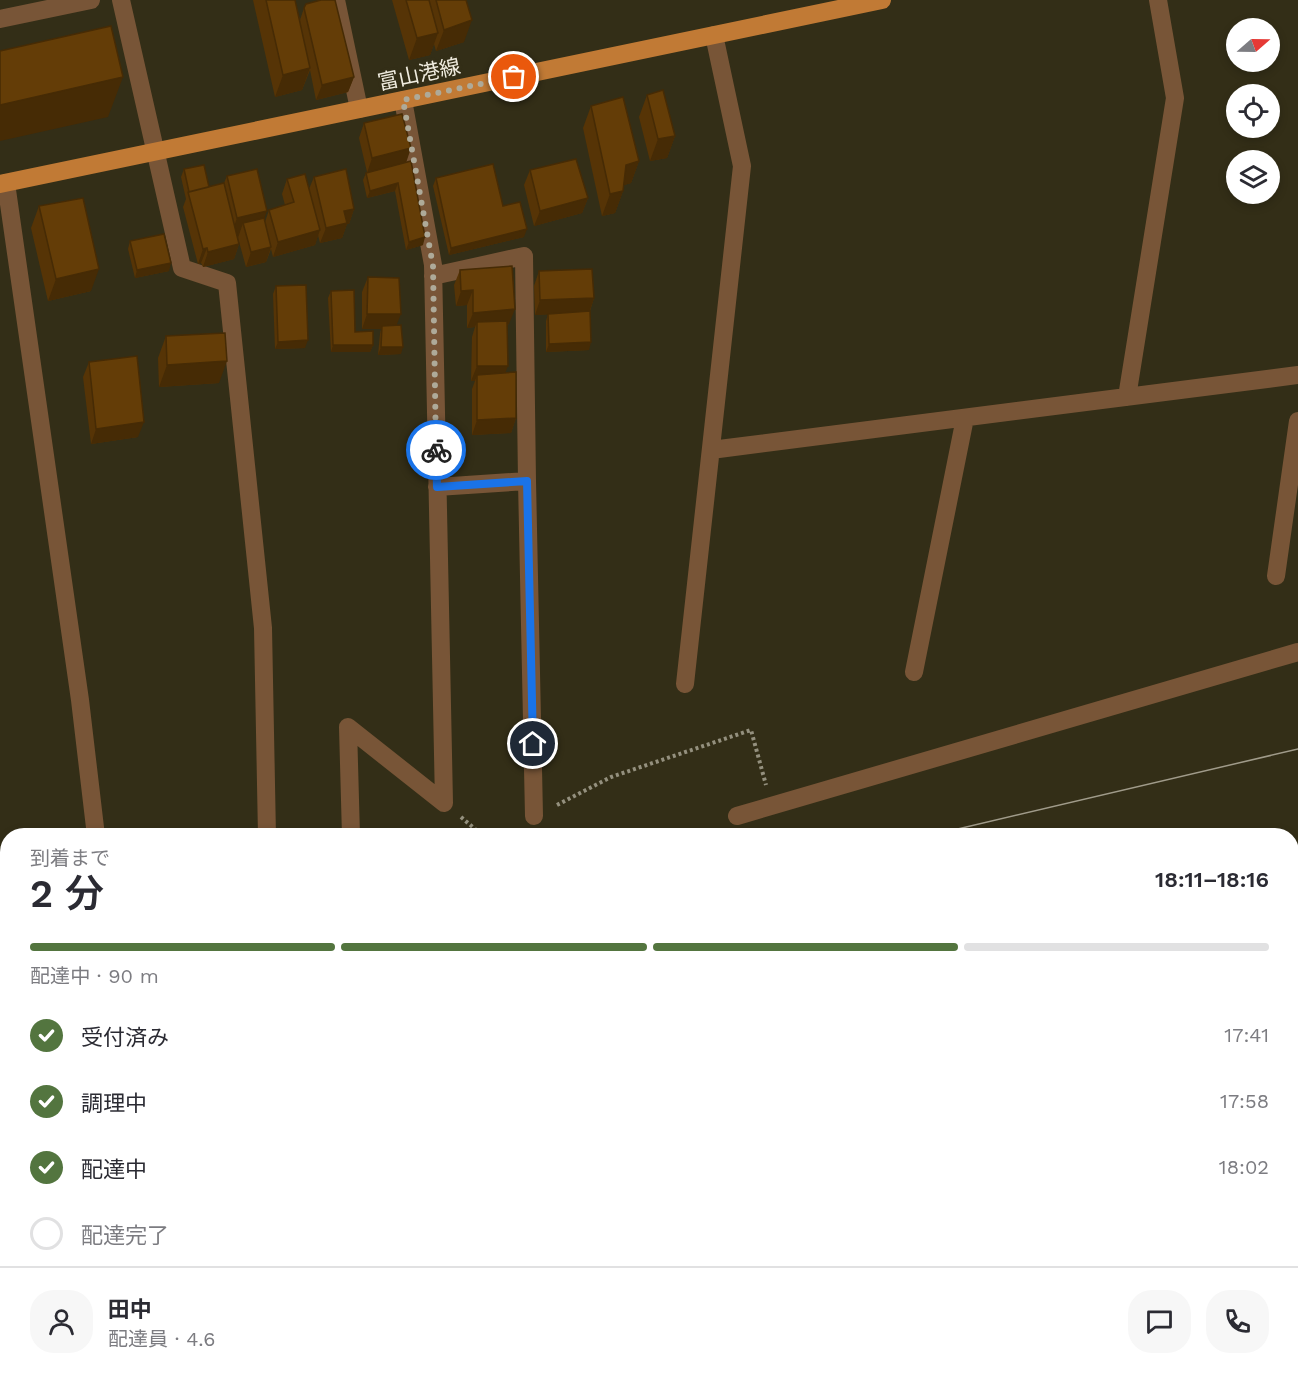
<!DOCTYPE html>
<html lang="ja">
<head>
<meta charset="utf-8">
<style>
	:root { --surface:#fff; --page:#f7f7f7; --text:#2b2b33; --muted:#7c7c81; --line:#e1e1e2; --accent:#53753f }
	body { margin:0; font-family:"Work Sans","Noto Sans JP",sans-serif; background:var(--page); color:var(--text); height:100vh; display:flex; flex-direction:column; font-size:22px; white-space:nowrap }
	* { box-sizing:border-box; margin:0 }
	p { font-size:20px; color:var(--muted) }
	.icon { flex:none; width:33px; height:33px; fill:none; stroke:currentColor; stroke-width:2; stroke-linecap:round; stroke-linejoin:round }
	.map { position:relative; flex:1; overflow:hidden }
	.drawer { position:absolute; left:0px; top:828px; width:1299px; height:558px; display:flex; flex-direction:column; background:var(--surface); border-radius:24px 24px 0 0; box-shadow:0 3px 9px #0003 }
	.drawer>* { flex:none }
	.needle { width:39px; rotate:70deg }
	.fabs { position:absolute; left:1226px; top:18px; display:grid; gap:12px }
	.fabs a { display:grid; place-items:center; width:54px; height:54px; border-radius:50%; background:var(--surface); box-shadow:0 3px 9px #0003; font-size:30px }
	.pin { position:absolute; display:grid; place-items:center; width:51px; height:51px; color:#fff; margin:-26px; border:3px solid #fff; border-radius:50%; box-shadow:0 2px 6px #0007 }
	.courier { position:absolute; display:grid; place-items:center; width:60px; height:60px; margin:-30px; border:4px solid #1a73e8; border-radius:50%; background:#fff; color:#222; box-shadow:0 2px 8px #0007 }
	.overview em { font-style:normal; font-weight:600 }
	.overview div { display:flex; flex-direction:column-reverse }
	.overview { display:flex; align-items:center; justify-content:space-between; height:102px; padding:0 30px }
	h1 { font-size:39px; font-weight:600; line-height:45px }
	.bar { display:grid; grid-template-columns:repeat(4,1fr); gap:9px 6px; align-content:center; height:72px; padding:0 30px }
	.bar i { height:8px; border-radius:4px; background:var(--line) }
	.bar .on { background:var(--accent) }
	.bar p { grid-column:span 4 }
	.line { display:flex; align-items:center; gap:15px; padding:0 30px; border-top:2px solid var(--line) }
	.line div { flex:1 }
	.round { display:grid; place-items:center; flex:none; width:63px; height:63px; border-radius:24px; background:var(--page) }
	ol { padding:0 30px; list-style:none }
	li { display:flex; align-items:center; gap:18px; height:66px }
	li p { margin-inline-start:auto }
	li .icon { padding:6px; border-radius:50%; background:var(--accent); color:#fff; stroke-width:4 }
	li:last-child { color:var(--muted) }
	li i { width:33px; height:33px; border:3px solid var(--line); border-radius:50% }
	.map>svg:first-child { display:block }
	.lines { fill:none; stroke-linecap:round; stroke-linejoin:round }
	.path { stroke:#94907e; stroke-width:4; stroke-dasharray:3 3; stroke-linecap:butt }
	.minor { stroke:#785537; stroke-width:18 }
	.major { stroke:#c17a35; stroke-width:18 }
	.tram { stroke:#a09b8a; stroke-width:1.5 }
	.wall { fill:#563406 }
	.shaded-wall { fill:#462b05 }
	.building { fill:#643d07; stroke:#462b05; stroke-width:1.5 }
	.done { stroke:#aeaa99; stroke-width:6; stroke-dasharray:0 10.8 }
	.route { stroke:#1a73e8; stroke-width:8 }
	.labels { text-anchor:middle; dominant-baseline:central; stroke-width:6; stroke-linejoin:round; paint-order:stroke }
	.street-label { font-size:21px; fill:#f0ecdf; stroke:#332e17 }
</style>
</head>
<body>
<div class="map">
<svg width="1298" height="1386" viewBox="0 0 1298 1386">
	<rect width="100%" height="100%" fill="#332e17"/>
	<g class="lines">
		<path class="path" d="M 557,805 L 611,777 L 751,730 L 766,785
			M 461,817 L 483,836
			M 511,836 L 518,830"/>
		<path class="minor" d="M 121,0 L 182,268 L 227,283 L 263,628 L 267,836
			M 336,0 L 359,109
			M 0,19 L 91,0
			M 403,100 L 433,265 L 444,803
			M 6,183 L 80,700 L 96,836
			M 433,276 L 524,256 L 527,481
			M 1127,397 L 1175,98 L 1158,0
			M 711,450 L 1298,375
			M 437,487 L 527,481 L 534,816
			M 1276,576 L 1298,421
			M 914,672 L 965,418
			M 685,684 L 742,166 L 714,35
			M 737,816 L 1298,652
			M 351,836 L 348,727 L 444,803
			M 0,1030 L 8,1028
			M 0,1221 L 8,1220
			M 128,1378 L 128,1386
			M 422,1378 L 425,1386
			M 586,1378 L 588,1386
			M 723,1378 L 725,1386
			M 812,1378 L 814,1386
			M 924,1378 L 926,1386"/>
		<path class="major" d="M 0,184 L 882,0"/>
		<path class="tram" d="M 928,836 L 1298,749
			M 0,1053 L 8,1052"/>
	</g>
	<path class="wall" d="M 253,0 L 295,0 L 300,20 L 304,8 L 354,77 L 348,92 L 316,100 L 310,70 L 302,90 L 275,97 Z
		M 392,0 L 466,0 L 464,42 L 436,51 L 434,44 L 430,55 L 409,60 Z
		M 647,95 L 675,136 L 667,158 L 650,161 L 639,117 Z
		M 591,106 L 639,161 L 631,183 L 624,185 L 623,191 L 615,213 L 602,216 L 583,128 Z
		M 364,123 L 406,163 L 423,245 L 406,250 L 395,191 L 367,198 L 363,180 L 366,173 L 367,172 L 359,138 Z
		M 184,169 L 209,187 L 224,183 L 227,176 L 264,218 L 265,222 L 269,210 L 285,205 L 282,194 L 287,179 L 309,189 L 314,177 L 354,209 L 349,224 L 347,224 L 342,238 L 320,243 L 318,235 L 315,245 L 273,257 L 271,249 L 266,262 L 246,267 L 238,238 L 239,244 L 234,259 L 203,267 L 201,263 L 198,264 L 183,207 L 186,199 L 181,177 Z
		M 530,170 L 588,198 L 582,213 L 534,226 L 524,185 Z
		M 436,178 L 503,206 L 524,237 L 449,255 L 433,186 Z
		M 39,206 L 91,291 L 48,301 L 31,228 Z
		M 130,241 L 169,271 L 135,278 L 128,249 Z
		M 460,270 L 509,324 L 507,325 L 505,373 L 516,418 L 511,433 L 472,435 L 472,389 L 475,381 L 471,381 L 472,337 L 475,327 L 467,328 L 467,305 L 456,306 L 454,285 Z
		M 539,271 L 594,298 L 590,311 L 589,350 L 546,352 L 546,321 L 548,314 L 535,315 L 534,286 Z
		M 368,277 L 397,325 L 401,354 L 378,355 L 380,334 L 381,329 L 362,329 L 362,292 Z
		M 276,286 L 305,348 L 275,349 L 273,294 Z
		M 331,291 L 355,332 L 373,345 L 370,352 L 331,352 L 328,298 Z
		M 166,336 L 219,383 L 159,387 L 158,358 Z
		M 89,362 L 138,437 L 91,444 L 83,377 Z
		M 1010,1378 L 1101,1378 L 1103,1386 L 1012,1386 Z
		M 1253,1378 L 1292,1378 L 1298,1386 L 1255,1386 Z"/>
	<path class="shaded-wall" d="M 472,20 L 464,42 L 436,51 L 444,30 Z
		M 438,33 L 430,55 L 409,60 L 417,38 Z
		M 310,68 L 302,90 L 275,97 L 283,75 Z
		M 123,77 L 108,117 L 0,141 L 0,105 Z
		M 354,77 L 348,92 L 316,100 L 322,85 Z
		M 675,136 L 667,158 L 650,161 L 658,139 Z
		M 411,148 L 406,163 L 367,173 L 372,158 Z
		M 639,161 L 631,183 L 618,187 L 626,165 Z
		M 398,183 L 395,191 L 367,198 L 370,191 Z
		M 623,191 L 615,213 L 602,216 L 610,194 Z
		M 588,198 L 582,213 L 534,226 L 540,211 Z
		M 354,209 L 349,224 L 347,224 L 342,238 L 320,243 L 326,228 L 344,211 Z
		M 267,211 L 259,233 L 243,223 L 238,238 L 229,240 L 237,218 Z
		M 527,229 L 524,237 L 449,255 L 451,248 Z
		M 320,230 L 315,245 L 273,257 L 278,242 Z
		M 425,237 L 423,245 L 406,250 L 409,242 Z
		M 239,244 L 234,259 L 203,267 L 208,252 Z
		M 271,247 L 266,262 L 246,267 L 251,252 Z
		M 207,248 L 201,263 L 198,264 L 203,249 Z
		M 171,263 L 169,271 L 135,278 L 137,270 Z
		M 99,269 L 91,291 L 48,301 L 56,279 Z
		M 473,290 L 467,305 L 456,306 L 461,291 Z
		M 594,298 L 589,313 L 535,315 L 540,300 Z
		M 515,309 L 509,324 L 477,327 L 477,322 L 475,327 L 467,328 L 473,313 Z
		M 367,314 L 401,314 L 395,329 L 382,326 L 381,329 L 362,329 Z
		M 308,340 L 305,348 L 275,349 L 278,342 Z
		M 591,342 L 589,350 L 546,352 L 549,344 Z
		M 333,345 L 373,345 L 370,352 L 331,352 Z
		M 381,347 L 403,347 L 401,354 L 378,355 Z
		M 227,361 L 219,383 L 159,387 L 167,365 Z
		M 477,366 L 508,366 L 502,381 L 477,375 L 475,381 L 471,381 Z
		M 516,418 L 511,433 L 472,435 L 477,420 Z
		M 144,422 L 138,437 L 91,444 L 96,429 Z"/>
	<path class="building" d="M 266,0 L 295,0 L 310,68 L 283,75 Z
		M 321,0 L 335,0 L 354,77 L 322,85 L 304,8 L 306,4 Z
		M 406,0 L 429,0 L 438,33 L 417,38 Z
		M 436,0 L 466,0 L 472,20 L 444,30 Z
		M 111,26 L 123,77 L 0,105 L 0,51 Z
		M 663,90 L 675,136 L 658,139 L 647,95 Z
		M 623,97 L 639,161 L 626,165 L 623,191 L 610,194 L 591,106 Z
		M 402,114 L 411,148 L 372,158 L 364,123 Z
		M 576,159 L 588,198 L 540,211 L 530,170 Z
		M 411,161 L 425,237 L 409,242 L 398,183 L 370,191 L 366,173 Z
		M 493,164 L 503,206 L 520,202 L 527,229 L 451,248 L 436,178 Z
		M 204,165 L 209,187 L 189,192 L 184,169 Z
		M 257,169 L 267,211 L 237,218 L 227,176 Z
		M 346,169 L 354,209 L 344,211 L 347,223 L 326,228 L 314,177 Z
		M 305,174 L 320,230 L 278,242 L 269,210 L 294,202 L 287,179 Z
		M 224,183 L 239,244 L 208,252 L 207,248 L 203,249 L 188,192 Z
		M 83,198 L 99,269 L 56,279 L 39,206 Z
		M 264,218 L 271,247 L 251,252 L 243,223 Z
		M 164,234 L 171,263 L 137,270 L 130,241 Z
		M 512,266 L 515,309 L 473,313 L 473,290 L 461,291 L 460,270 Z
		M 592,269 L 594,298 L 540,300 L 539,271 Z
		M 368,277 L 399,278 L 401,314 L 367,314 Z
		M 306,285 L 308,340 L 278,342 L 276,286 Z
		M 354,290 L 355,332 L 373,331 L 373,345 L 333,345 L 331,291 Z
		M 590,311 L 591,342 L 549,344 L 548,314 Z
		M 507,321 L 508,366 L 477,366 L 477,322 Z
		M 401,325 L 403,347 L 381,347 L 382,326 Z
		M 225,333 L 227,361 L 167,365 L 166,336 Z
		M 137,356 L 144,422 L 96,429 L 89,362 Z
		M 516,372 L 516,418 L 477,420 L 477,375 Z
		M 1298,1219 L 1298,1386 L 1271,1386 L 1269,1378 L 1292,1378 L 1292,1220 Z
		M 8,1359 L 8,1378 L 46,1378 L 51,1386 L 1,1386 L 0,1384 L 0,1363 Z
		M 1029,1378 L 1101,1378 L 1103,1386 L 1032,1386 Z"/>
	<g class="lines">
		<path class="done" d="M 436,450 L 433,266 L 403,100 L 514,77"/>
		<path class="route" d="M 436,450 L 437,487 L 527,481 L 533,744"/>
	</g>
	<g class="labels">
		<g class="street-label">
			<text transform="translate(419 74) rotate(-12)">富山港線</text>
		</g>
	</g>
</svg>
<div class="fabs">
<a><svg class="needle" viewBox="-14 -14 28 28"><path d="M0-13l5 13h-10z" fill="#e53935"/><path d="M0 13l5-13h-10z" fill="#7c7c81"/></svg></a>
<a><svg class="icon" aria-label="locate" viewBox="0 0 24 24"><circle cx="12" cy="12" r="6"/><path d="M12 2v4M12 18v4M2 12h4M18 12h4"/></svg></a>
<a><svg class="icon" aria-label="layers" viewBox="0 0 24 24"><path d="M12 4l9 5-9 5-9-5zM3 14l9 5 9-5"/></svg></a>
</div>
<div class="pin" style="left:514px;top:77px;background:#ea580c"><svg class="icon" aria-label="bag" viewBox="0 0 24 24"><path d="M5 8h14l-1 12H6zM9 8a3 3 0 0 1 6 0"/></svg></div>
<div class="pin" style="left:533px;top:744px;background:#1f2937"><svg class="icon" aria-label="home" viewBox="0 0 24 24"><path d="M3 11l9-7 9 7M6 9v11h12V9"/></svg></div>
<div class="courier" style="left:436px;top:450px"><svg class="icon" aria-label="bike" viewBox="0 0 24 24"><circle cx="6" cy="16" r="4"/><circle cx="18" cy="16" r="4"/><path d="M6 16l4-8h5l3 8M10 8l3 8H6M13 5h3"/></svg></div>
<section class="drawer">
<div class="overview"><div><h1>2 分</h1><p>到着まで</p></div><em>18:11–18:16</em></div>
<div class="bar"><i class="on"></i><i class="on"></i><i class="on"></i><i></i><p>配達中 · 90 m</p></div>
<ol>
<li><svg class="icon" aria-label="check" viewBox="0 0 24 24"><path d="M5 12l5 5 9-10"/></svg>受付済み<p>17:41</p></li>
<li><svg class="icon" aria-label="check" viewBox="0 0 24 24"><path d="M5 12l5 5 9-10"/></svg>調理中<p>17:58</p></li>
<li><svg class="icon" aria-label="check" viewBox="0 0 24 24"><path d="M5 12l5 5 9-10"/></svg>配達中<p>18:02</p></li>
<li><i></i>配達完了</li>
</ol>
<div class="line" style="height:108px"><a class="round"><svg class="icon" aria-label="person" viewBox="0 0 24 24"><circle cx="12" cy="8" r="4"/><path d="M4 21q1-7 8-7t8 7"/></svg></a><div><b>田中</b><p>配達員 · 4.6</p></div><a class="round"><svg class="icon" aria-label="chat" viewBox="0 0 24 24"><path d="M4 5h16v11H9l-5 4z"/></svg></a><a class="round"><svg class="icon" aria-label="phone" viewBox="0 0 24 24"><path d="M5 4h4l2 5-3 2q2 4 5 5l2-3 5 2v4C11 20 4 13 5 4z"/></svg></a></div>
</section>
</div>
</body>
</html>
